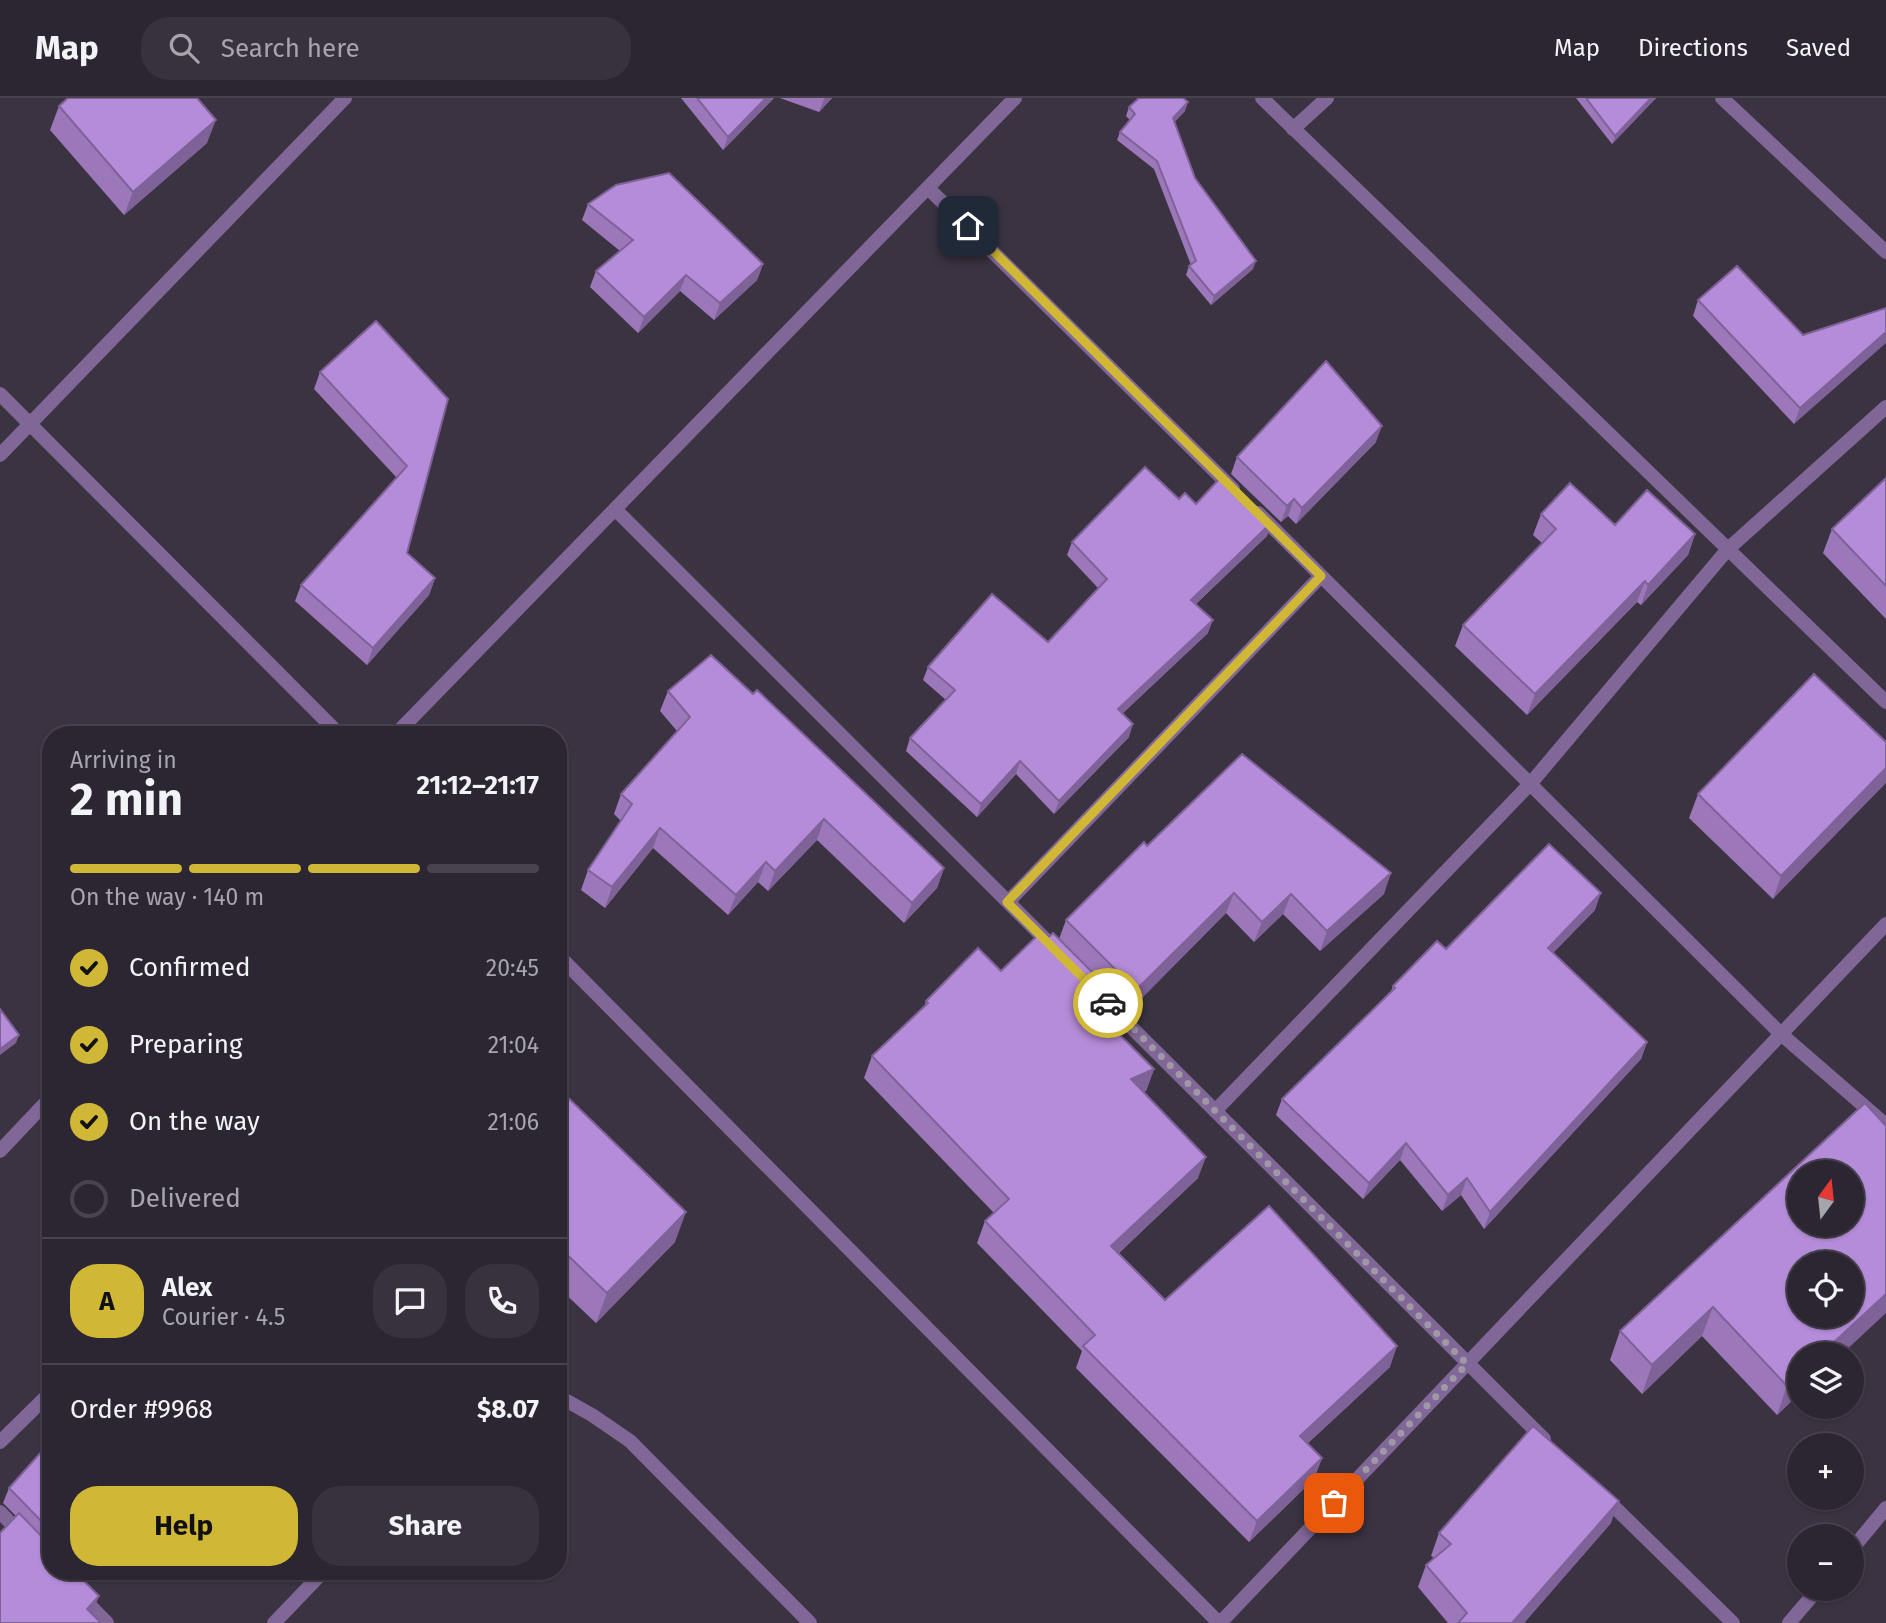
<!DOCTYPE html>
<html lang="en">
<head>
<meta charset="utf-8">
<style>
	:root { --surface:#2c2632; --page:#38323e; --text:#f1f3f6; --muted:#a6a5ac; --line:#48434d; --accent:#d0b836 }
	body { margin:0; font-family:"Fira Sans",sans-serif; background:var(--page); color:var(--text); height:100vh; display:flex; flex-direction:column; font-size:26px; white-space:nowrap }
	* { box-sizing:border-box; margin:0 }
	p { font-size:23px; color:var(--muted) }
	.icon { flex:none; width:38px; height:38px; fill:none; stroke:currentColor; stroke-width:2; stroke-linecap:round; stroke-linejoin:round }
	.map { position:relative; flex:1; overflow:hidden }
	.panel { position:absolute; left:42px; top:628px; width:525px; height:854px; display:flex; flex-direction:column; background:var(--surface); border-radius:28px; box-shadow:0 2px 5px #0004,0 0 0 2px var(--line) }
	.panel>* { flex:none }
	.needle { width:46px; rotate:15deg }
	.buttons { position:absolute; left:1787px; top:1062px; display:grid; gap:14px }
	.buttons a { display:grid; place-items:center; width:77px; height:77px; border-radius:50%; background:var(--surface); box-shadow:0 2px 5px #0004,0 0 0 2px var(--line); font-size:35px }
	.pin { position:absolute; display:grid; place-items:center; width:60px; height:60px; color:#fff; margin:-30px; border-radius:14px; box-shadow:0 4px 10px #0006 }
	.courier { position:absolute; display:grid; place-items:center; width:70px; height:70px; margin:-35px; border:5px solid #d0b836; border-radius:50%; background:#fff; color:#222; box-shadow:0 2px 9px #0007 }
	.head em { font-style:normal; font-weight:700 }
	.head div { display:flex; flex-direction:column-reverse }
	.head { display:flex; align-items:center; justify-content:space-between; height:119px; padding:0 28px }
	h1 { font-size:46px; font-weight:700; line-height:52px }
	.bar { display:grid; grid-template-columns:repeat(4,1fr); gap:10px 7px; align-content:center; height:84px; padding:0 28px }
	.bar i { height:9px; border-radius:5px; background:var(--line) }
	.bar .active { background:var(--accent) }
	.bar p { grid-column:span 4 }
	.line { display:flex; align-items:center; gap:18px; padding:0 28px; border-top:2px solid var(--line) }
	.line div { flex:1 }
	.round { display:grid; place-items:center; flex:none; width:74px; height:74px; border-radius:28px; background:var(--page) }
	ol { padding:0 28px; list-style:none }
	li { display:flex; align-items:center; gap:21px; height:77px }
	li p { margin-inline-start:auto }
	li .icon { padding:7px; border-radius:50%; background:var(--accent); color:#111; stroke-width:4 }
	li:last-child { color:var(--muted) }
	li i { width:38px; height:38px; border:4px solid var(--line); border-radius:50% }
	.cta { display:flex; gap:14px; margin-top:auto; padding:14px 28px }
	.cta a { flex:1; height:80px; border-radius:28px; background:var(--accent); color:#111; font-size:28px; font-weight:700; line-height:80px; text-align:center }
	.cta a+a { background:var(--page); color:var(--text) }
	header { display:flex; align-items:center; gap:42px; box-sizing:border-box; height:98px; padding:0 35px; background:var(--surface); border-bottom:2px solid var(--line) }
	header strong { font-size:33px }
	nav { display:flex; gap:38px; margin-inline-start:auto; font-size:24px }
	.search { width:490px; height:63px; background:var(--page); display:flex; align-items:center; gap:18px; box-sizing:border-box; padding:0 24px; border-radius:28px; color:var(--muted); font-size:26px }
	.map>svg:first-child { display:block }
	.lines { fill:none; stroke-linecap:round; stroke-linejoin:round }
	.minor { stroke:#816798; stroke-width:14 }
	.wall { fill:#9c78bb }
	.shaded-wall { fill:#7f6298 }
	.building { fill:#b58cd9; stroke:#7f6298; stroke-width:2; fill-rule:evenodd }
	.done { stroke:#9f99a5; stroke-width:7; stroke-dasharray:0 12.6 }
	.route { stroke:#d0b836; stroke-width:9 }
</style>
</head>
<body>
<header>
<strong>Map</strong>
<div class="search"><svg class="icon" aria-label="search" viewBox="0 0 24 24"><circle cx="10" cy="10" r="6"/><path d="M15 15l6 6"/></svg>Search here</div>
<nav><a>Map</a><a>Directions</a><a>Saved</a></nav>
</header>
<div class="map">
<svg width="1886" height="1525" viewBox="0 0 1886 1525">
	<rect width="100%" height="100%" fill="#3b3342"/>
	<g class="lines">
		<path class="minor" d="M 1262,0 L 1886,604
			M 1722,0 L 1886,154
			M 1293,31 L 1327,0
			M 928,90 L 1233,391
			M 0,296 L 340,637
			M 0,357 L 345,0
			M 615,411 L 1052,848
			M 1258,415 L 1781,936 L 1886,1027
			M 395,637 L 1015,0
			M 1008,804 L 1321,478
			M 558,857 L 1219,1525
			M 1105,903 L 1544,1341
			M 1215,1013 L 1531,685 L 1728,451 L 1886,309
			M 0,1053 L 51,999
			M 558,1298 L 592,1317 L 630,1343 L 810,1525
			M 0,1344 L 51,1294
			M 1604,1399 L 1733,1525
			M 0,1414 L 23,1438
			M 1852,1451 L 1886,1410
			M 57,1474 L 107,1525
			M 274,1525 L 323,1474
			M 1220,1525 L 1886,826
			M 1789,1525 L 1818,1491"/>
	</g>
	<path class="wall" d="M 681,0 L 774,0 L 723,52 Z
		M 780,0 L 832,0 L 819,14 Z
		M 1576,0 L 1656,0 L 1612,46 Z
		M 59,8 L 207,45 L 124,117 L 50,32 Z
		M 1129,9 L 1185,13 L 1174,24 L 1195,80 L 1253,171 L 1211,207 L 1186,177 L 1189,168 L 1191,167 L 1154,71 L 1117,42 L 1120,34 L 1130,22 L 1126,18 Z
		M 588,106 L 763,166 L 757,182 L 714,222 L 680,193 L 638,235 L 590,189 L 596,173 L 620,153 L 582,122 Z
		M 1698,202 L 1803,237 L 1886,210 L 1794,326 L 1693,218 Z
		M 320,274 L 448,301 L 407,455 L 435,480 L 429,497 L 367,567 L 295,503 L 301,487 L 397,380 L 314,291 Z
		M 1376,344 L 1296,426 L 1288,418 L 1281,424 L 1231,376 L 1237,359 Z
		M 1886,380 L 1886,521 L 1823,455 L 1832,431 Z
		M 1179,401 L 1271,425 L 1267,438 L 1196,506 L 1208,535 L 1122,616 L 1129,639 L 1054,716 L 1016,676 L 977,719 L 906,653 L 910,640 L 946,602 L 923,582 L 928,569 L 1048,544 L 1098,490 L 1067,457 L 1072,444 Z
		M 1541,416 L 1615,427 L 1695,436 L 1688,457 L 1641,507 L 1637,504 L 1527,617 L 1455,548 L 1463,527 L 1542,445 L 1533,437 Z
		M 668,593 L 944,770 L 937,790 L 904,825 L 817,742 L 768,793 L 758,784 L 728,817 L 653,750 L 605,810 L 581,792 L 588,772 L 621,723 L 614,716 L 621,696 L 677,633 L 660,613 Z
		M 1886,644 L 1773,801 L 1689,720 L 1698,696 Z
		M 1147,748 L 1384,796 L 1320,853 L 1283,816 L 1254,844 L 1226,815 L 1129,913 L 1123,907 L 1115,927 L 1112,930 L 1154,971 L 1146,993 L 1144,993 L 1198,1080 L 1118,1156 L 1165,1202 L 1390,1269 L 1308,1345 L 1322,1360 L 1314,1381 L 1249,1444 L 1076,1270 L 1082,1253 L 977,1145 L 985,1123 L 994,1115 L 864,980 L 872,958 L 924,909 L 926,903 L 1001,873 L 1059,841 L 1066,822 Z
		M 1595,812 L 1553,855 L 1647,944 L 1641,961 L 1484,1131 L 1461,1097 L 1442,1113 L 1400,1062 L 1363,1101 L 1276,1017 L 1282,1001 L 1391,893 L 1393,888 L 1446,851 Z
		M 558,990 L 675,1144 L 596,1225 L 558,1189 Z
		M 1865,1005 L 1799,1256 L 1799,1296 L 1777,1317 L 1702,1238 L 1642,1296 L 1610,1262 L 1620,1233 Z
		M 51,1343 L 51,1474 L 89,1474 L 83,1481 L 0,1525 L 16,1418 L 3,1405 L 9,1390 Z
		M 1611,1425 L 1524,1525 L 1448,1525 L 1418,1489 L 1426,1467 L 1434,1460 L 1431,1458 L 1439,1435 Z"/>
	<path class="shaded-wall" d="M 766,0 L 774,0 L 723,52 L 728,39 Z
		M 825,0 L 832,0 L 819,14 L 824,1 Z
		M 1651,0 L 1656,0 L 1612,46 L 1615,38 Z
		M 1188,4 L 1185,13 L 1170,29 L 1173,20 Z
		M 216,22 L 207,45 L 124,117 L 133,94 Z
		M 1256,163 L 1253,171 L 1211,207 L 1214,198 Z
		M 763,166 L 757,182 L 714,222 L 720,205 Z
		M 686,177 L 680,193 L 638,235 L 644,219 Z
		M 1886,234 L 1886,245 L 1794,326 L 1800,310 Z
		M 1382,328 L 1376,344 L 1296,426 L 1302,410 Z
		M 1294,401 L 1288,418 L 1281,424 L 1287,408 Z
		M 1271,425 L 1267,438 L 1186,515 L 1191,502 Z
		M 1695,436 L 1688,457 L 1641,507 L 1648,487 Z
		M 435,480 L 429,497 L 367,567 L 373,550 Z
		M 1645,483 L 1637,504 L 1527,617 L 1535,596 Z
		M 1213,522 L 1208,535 L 1113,624 L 1118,611 Z
		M 1133,626 L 1129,639 L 1054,716 L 1059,703 Z
		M 1020,663 L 1016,676 L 977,719 L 981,706 Z
		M 1886,670 L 1886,685 L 1773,801 L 1781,778 Z
		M 824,721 L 817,742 L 768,793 L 775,773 Z
		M 660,730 L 653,750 L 605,810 L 612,789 Z
		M 766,764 L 758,784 L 728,817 L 736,797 Z
		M 944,770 L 937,790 L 904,825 L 912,805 Z
		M 1391,775 L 1384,796 L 1320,853 L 1327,833 Z
		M 1234,795 L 1226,815 L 1129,913 L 1136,892 Z
		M 1601,795 L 1595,812 L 1542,866 L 1548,850 Z
		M 1291,796 L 1283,816 L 1254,844 L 1262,824 Z
		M 1123,905 L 1115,927 L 1098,944 L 1106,923 Z
		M 19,937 L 16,945 L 0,957 L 0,951 Z
		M 1647,944 L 1641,961 L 1484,1131 L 1490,1114 Z
		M 1154,971 L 1146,993 L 1124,1002 L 1131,981 Z
		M 1406,1045 L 1400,1062 L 1363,1101 L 1369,1085 Z
		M 1206,1059 L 1198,1080 L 1103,1170 L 1111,1148 Z
		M 1467,1080 L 1461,1097 L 1442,1113 L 1448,1097 Z
		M 686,1114 L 675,1144 L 596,1225 L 607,1195 Z
		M 1886,1196 L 1886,1215 L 1842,1256 L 1821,1256 Z
		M 1713,1209 L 1702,1238 L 1642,1296 L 1652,1267 Z
		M 1397,1248 L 1390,1269 L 1292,1360 L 1300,1338 Z
		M 1799,1277 L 1799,1296 L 1777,1317 L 1787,1288 Z
		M 1322,1360 L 1314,1381 L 1249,1444 L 1257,1423 Z
		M 1619,1403 L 1611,1425 L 1524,1525 L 1512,1525 Z
		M 84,1474 L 89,1474 L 80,1484 Z
		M 99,1498 L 90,1522 L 87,1511 Z"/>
	<path class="building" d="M 68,0 L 197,0 L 216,22 L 133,94 L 59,8 Z
		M 697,0 L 766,0 L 728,39 Z
		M 1139,0 L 1183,0 L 1188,4 L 1173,20 L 1195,80 L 1256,163 L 1214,198 L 1189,168 L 1196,163 L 1157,63 L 1120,34 L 1135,16 L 1129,9 Z
		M 1586,0 L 1651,0 L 1615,38 Z
		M 669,75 L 763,166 L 720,205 L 686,177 L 644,219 L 596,173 L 633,142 L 588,106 L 616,87 Z
		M 1737,168 L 1803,237 L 1886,210 L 1886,234 L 1800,310 L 1698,202 Z
		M 376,223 L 448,301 L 407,455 L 435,480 L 373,550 L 301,487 L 407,368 L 320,274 Z
		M 1326,263 L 1382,328 L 1302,410 L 1294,401 L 1287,408 L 1237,359 Z
		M 1145,369 L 1179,401 L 1185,395 L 1196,406 L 1223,377 L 1271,425 L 1191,502 L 1213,522 L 1118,611 L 1133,626 L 1059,703 L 1020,663 L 981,706 L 910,640 L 955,592 L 928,569 L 992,496 L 1048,544 L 1107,481 L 1072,444 Z
		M 1886,380 L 1886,488 L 1832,431 Z
		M 1570,385 L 1615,427 L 1647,392 L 1695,436 L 1648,487 L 1645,483 L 1535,596 L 1463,527 L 1556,431 L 1541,416 Z
		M 711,557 L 753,596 L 757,592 L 944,770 L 912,805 L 824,721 L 775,773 L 766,764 L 736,797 L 660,730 L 612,789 L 588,772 L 632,706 L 621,696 L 690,619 L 668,593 Z
		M 1814,576 L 1886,644 L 1886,670 L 1781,778 L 1698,696 Z
		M 1242,656 L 1391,775 L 1327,833 L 1291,796 L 1262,824 L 1234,795 L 1136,892 L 1066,822 L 1144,744 L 1147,748 Z
		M 1549,746 L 1601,795 L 1548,850 L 1647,944 L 1490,1114 L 1467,1080 L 1448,1097 L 1406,1045 L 1369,1085 L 1282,1001 L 1395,890 L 1393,888 L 1437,843 L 1446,851 Z
		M 1043,832 L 1049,839 L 1053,835 L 1123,905 L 1106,923 L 1154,971 L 1131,981 L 1206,1059 L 1111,1148 L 1165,1202 L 1269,1108 L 1397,1248 L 1300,1338 L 1322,1360 L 1257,1423 L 1083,1248 L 1095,1237 L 985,1123 L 1009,1101 L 872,958 L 928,905 L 926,903 L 978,850 L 1001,873 Z
		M 0,911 L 19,937 L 0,951 Z
		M 558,990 L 686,1114 L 607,1195 L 558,1148 Z
		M 1865,1005 L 1886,1028 L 1886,1196 L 1821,1256 L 1799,1256 L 1799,1277 L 1787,1288 L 1713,1209 L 1652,1267 L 1620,1233 ZM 1799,1074 L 1852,1074 L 1852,1127 L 1799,1127 ZM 1799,1166 L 1852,1166 L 1852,1218 L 1799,1218 Z
		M 1533,1328 L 1619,1403 L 1512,1525 L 1458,1525 L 1467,1515 L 1426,1467 L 1451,1446 L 1439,1435 Z
		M 51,1343 L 51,1433 L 9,1390 Z
		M 19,1415 L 51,1448 L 51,1474 L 75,1474 L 99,1498 L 87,1511 L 101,1525 L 0,1525 L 0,1435 Z"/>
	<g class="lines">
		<path class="done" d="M 1108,905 L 1467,1266 L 1334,1405"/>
		<path class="route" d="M 968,128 L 1321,478 L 1007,804 L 1108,905"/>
	</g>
</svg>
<div class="buttons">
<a><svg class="needle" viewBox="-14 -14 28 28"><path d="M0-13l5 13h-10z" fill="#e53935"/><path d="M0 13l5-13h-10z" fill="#a6a5ac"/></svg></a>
<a><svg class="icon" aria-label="locate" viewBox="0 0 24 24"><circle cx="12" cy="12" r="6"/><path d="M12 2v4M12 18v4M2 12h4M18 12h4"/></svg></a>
<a><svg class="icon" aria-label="layers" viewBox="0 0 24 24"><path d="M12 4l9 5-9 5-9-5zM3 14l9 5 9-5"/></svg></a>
<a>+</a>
<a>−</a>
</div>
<div class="pin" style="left:1334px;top:1405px;background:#ea580c"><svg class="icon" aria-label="bag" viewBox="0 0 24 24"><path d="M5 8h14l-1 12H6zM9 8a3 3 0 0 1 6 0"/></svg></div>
<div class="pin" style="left:968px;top:128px;background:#1f2937"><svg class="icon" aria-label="home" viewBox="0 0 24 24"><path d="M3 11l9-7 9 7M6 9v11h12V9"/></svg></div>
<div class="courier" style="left:1108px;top:905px"><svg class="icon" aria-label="car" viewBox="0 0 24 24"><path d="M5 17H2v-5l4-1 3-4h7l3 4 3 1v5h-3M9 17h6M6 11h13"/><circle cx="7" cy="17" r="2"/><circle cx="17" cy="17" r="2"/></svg></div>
<section class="panel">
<div class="head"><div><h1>2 min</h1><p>Arriving in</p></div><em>21:12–21:17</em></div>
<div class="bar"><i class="active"></i><i class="active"></i><i class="active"></i><i></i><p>On the way · 140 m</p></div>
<ol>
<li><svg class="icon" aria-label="check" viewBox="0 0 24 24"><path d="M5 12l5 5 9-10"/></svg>Confirmed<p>20:45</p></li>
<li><svg class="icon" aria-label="check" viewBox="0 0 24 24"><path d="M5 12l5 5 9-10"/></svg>Preparing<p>21:04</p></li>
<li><svg class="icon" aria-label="check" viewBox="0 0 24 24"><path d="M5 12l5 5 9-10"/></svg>On the way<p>21:06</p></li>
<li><i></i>Delivered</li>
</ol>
<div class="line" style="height:126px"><b class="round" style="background:var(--accent);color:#111">A</b><div><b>Alex</b><p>Courier · 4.5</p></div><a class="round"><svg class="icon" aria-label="chat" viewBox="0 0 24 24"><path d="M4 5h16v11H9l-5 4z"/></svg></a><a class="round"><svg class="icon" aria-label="phone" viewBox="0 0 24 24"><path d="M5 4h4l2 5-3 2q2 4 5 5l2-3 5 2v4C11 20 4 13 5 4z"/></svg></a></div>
<div class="line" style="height:91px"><div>Order #9968</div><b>$8.07</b></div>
<div class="cta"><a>Help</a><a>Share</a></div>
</section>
</div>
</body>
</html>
